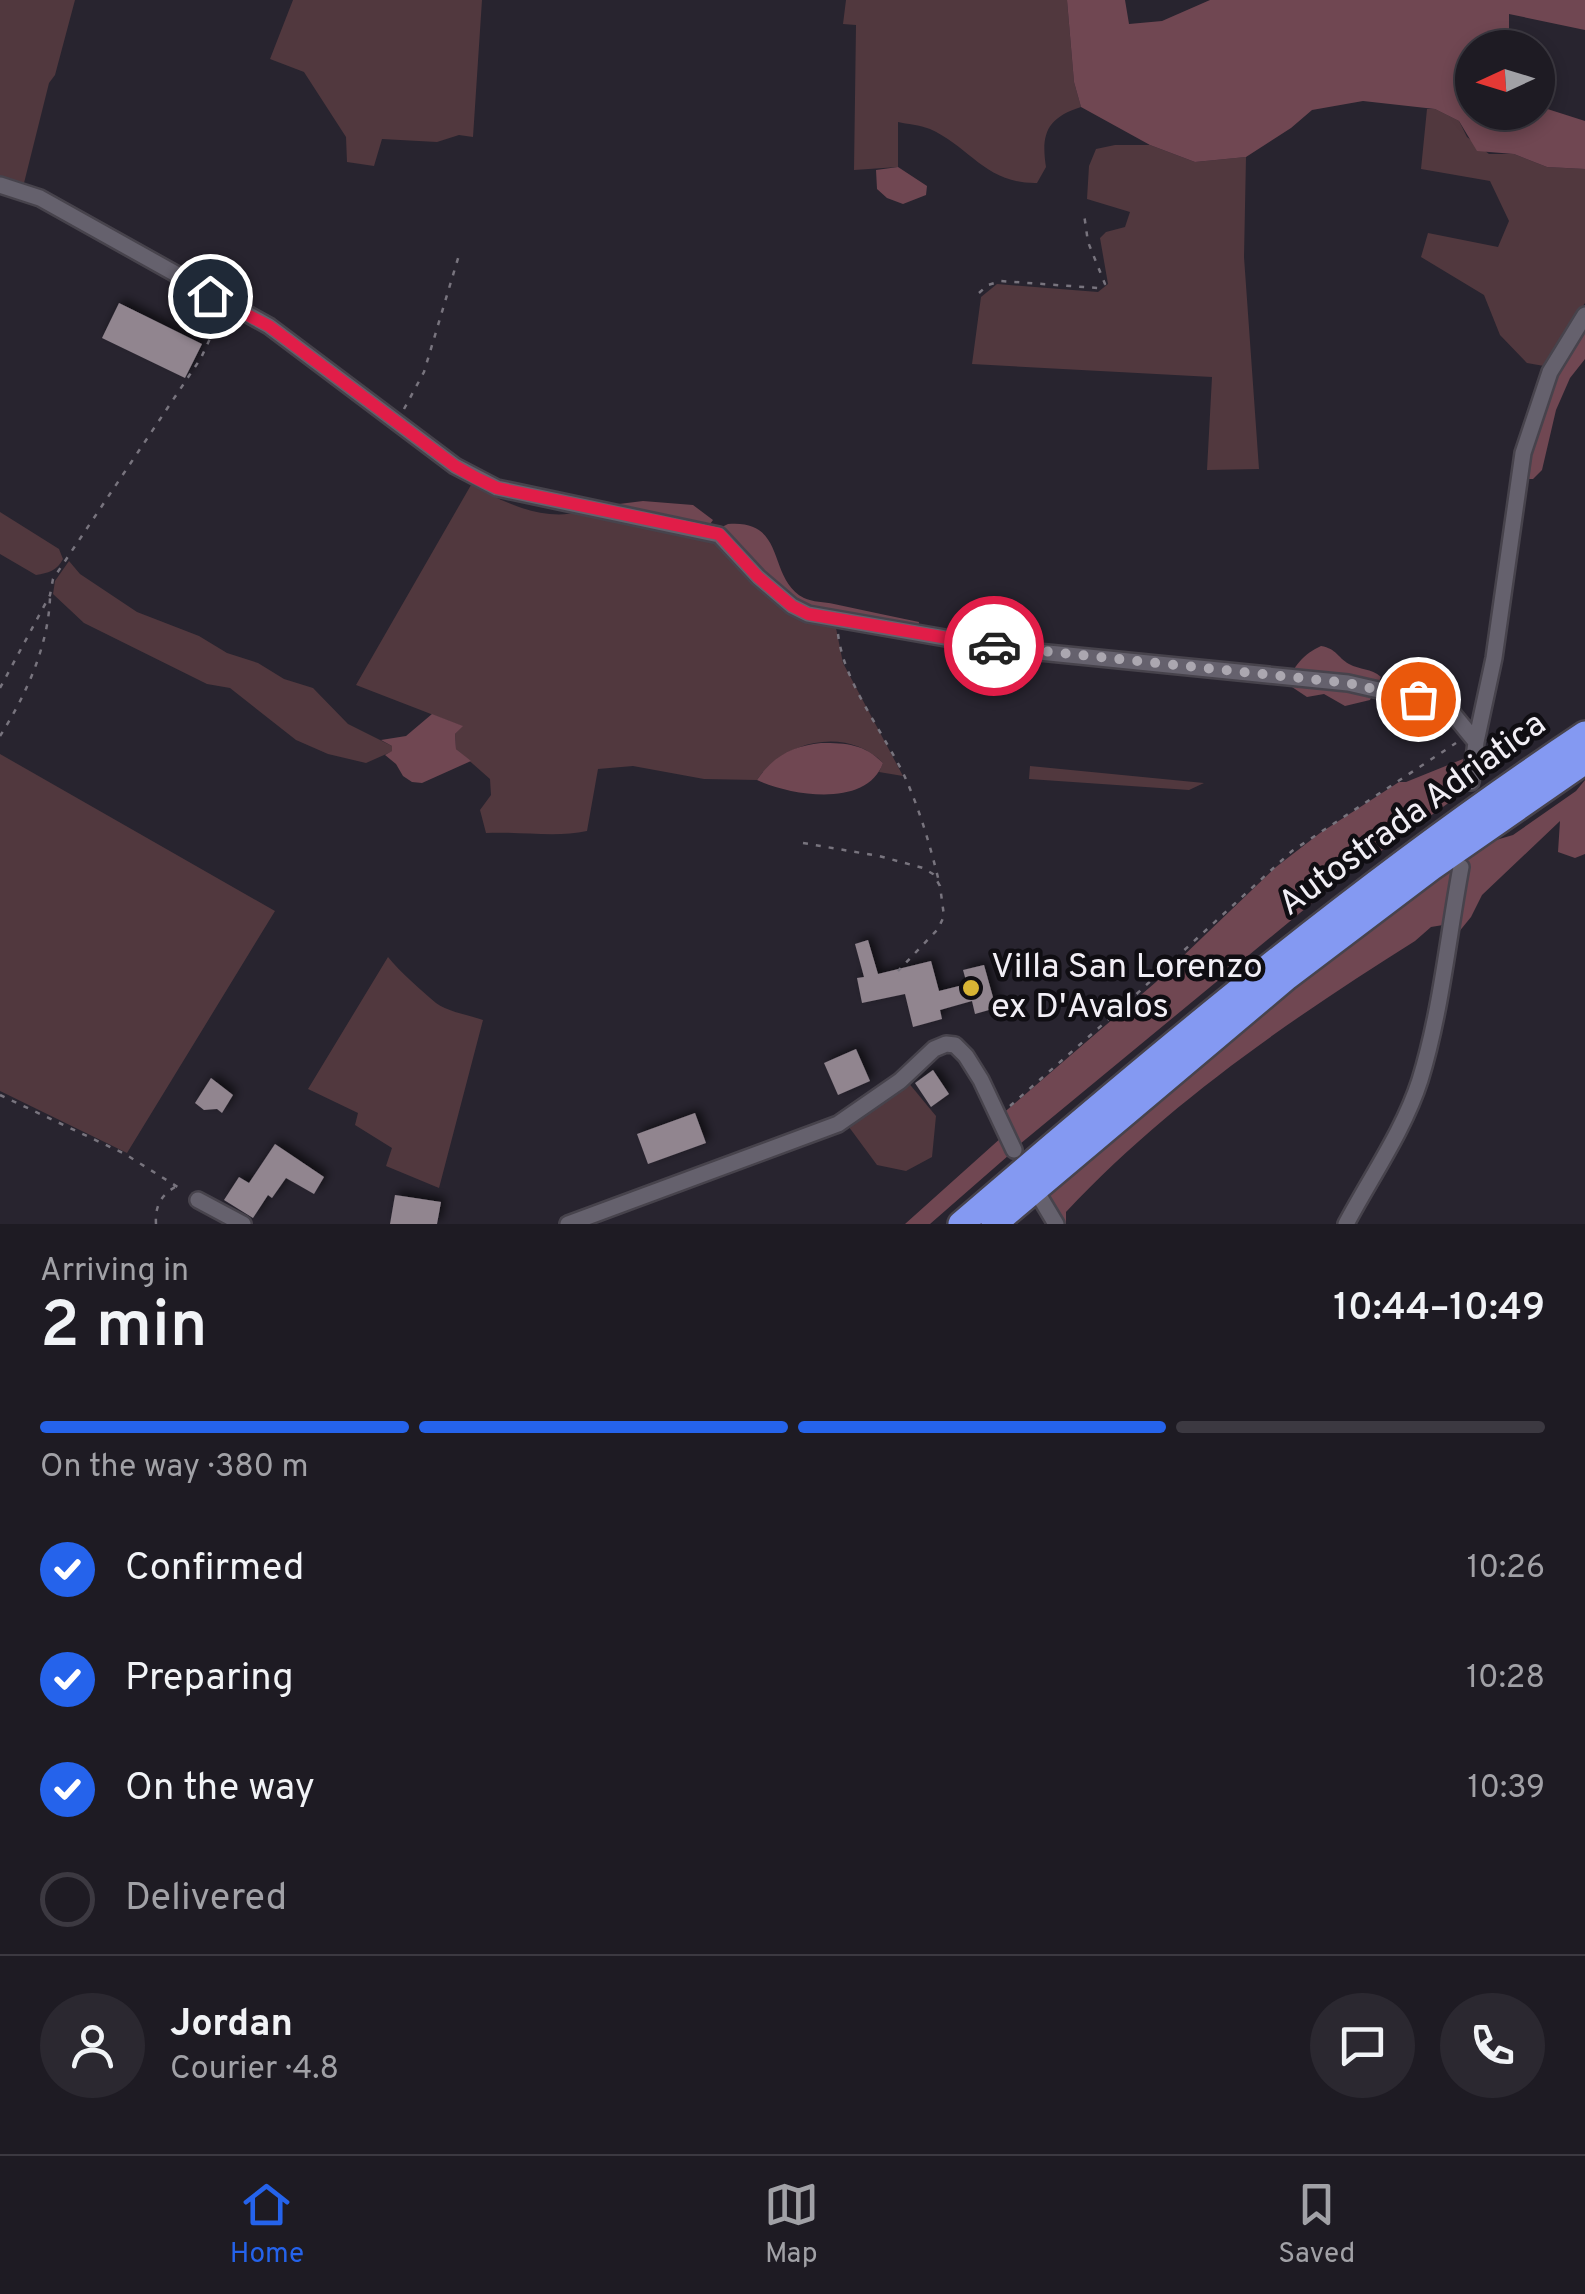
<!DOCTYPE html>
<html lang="en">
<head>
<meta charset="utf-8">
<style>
	:root { --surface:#1e1b23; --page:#2b2830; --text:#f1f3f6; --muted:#a1a1a6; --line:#3c3941; --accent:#2563eb }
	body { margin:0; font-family:Overpass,sans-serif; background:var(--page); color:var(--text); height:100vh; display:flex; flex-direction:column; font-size:38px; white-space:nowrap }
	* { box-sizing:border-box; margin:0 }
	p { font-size:32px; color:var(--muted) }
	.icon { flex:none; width:55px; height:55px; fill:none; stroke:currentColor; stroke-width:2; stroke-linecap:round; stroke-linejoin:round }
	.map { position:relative; height:1224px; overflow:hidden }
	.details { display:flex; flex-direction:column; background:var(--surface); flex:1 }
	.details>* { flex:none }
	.needle { width:65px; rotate:266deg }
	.fabs { position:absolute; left:1455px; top:30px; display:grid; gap:20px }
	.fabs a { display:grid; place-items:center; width:100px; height:100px; border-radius:50%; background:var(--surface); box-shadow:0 5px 15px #0003,0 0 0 2px var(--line); font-size:50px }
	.pin { position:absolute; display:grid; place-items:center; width:85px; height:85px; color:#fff; margin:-42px; border:5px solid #fff; border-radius:50%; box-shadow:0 2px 10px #0007 }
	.courier { position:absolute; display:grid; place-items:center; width:100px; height:100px; margin:-50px; border:8px solid #e11d48; border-radius:50%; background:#fff; color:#222; box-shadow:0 2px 12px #0007 }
	.summary em { font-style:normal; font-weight:600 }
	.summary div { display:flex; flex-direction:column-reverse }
	.summary { display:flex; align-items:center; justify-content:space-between; height:170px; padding:0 40px }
	h1 { font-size:65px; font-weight:600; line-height:75px }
	.bar { display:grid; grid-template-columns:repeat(4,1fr); gap:15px 10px; align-content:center; height:120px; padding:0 40px }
	.bar i { height:12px; border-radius:8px; background:var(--line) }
	.bar .selected { background:var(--accent) }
	.bar p { grid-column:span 4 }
	.line { display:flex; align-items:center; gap:25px; padding:0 40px; border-top:2px solid var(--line) }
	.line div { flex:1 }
	.round { display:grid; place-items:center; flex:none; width:105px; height:105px; border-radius:52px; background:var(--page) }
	ol { padding:0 40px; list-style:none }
	li { display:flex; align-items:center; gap:30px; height:110px }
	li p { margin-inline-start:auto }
	li .icon { padding:10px; border-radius:50%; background:var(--accent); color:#fff; stroke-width:4 }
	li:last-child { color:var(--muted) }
	li i { width:55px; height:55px; border:5px solid var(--line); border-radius:50% }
	.tabs { display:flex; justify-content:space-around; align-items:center; height:140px; border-top:2px solid var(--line); background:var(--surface); font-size:28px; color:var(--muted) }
	.tabs a { display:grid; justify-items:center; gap:5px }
	.tabs .selected { color:var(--accent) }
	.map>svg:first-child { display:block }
	.green { fill:#51383e }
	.forest { fill:#704752 }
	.building { fill:#91858f; filter:url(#shadow) }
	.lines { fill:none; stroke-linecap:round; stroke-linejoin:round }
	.minor-casing { stroke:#47434c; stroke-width:20 }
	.highway-casing { stroke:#47434c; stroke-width:30 }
	.path { stroke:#78747e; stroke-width:2.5; stroke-dasharray:5 8; stroke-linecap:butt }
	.minor { stroke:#65616d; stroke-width:15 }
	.highway { stroke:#8499f2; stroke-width:25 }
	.done { stroke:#aba7b0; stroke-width:10; stroke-dasharray:0 18 }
	.route { stroke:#e11d48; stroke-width:12 }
	.poi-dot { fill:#d8b434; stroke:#100e13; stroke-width:4 }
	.labels { text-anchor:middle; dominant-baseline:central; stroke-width:9; stroke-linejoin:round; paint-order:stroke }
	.street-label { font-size:35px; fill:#f1eef5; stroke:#100e13 }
	.poi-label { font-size:35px; fill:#f1eef5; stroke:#100e13; text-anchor:start }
</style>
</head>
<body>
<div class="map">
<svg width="1585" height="1224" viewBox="0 0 1585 1224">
	<defs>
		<filter id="shadow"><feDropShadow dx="4.5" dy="-4.5" stdDeviation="5" flood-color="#0009"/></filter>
	</defs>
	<rect width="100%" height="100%" fill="#28242f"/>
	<path class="green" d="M 0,0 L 75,0 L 55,75 L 49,83 L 23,187 L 0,181 Z
		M 293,0 L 482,0 L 473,137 L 459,135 L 437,142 L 382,139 L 374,166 L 347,162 L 346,137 L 304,72 L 270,59 Z
		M 846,0 L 1067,0 L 1074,82 L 1081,107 C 1046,118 1041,135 1046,167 L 1037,183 C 986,184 970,147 930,129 C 920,125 907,124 898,122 L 898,167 L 854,170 L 856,25 L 843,24 Z
		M 1427,109 L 1435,109 L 1459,121 L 1467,137 L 1489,154 L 1514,154 L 1547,167 L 1585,169 L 1585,303 L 1544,366 L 1527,363 L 1500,335 L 1484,295 L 1421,257 L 1428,233 L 1498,247 L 1509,221 L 1490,181 L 1421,169 Z
		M 1115,145 L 1150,145 L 1195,162 L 1246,157 L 1244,257 L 1259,469 L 1207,470 L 1212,377 L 972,364 L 981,297 L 997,284 L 1098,292 L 1108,284 L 1100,238 L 1106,232 L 1125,227 L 1130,212 L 1087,199 L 1089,166 L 1096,149 Z
		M 471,485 C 506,503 541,521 580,512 L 712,540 L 835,623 L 843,663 L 903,776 L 879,772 L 883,763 C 848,726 783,740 757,780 L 704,779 L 633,766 L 598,769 L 587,831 C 555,838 519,831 486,833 L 480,810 L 491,795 L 490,779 L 456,749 L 455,734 L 462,726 L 356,685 Z
		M 0,512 L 59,549 L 63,559 C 57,571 48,573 36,575 L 0,554 Z
		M 69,561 L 80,574 L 137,612 L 199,636 L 227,653 L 258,663 L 284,679 L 313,688 L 348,724 L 392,746 L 393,751 L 366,763 L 328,754 L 296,740 L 230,688 L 207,684 L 84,623 L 53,594 L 55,581 Z
		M 0,754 L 275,911 L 127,1153 L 0,1091 Z
		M 1030,766 L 1204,783 L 1189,790 L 1029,779 Z
		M 388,957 C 400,972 421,990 436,1003 C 448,1012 469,1015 483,1020 L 439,1188 L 386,1166 L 392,1148 L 355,1125 L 358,1113 L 308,1089 Z
		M 907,1081 L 936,1116 L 932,1157 L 906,1171 L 877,1165 L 846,1123 Z"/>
	<path class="forest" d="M 1067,0 L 1125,0 L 1129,24 L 1162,21 L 1210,0 L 1585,0 L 1585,30 L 1509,14 L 1509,47 L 1472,48 L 1472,112 L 1538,112 L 1538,106 L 1585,121 L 1585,169 L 1547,167 L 1514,154 L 1477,151 L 1459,121 L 1435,109 L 1363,101 L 1312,110 L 1291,128 L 1246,157 L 1195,162 L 1150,145 L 1081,107 L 1074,82 Z
		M 898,167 L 927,186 L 926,195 L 903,204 L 887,198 L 877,189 L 876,170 Z
		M 1585,320 L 1585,359 L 1570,378 L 1556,410 L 1542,470 L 1533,479 L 1525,479 L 1527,455 L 1551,373 Z
		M 643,501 L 693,505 L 713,520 L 708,527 L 603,506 Z
		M 728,524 C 788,519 766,578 804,598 C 812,602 825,602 834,604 C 862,610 890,616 919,622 L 918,628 C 885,623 847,622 815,612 C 776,599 747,557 720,528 Z
		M 1321,646 C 1337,649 1337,657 1349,664 C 1360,670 1371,668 1381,677 L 1370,700 L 1345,706 L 1324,694 L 1307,697 L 1289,685 C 1291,667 1305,653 1321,646 Z
		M 432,714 L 463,726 L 455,734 L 456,749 L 471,761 L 422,783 L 412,782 L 403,776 L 396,764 L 385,755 L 392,751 L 392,746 L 381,740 L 406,736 Z
		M 821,743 C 847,743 864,744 883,763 C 867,808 792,796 757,780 C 773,756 793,746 821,743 Z
		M 1463,759 L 1467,781 L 1461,794 L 1335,884 L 1015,1148 L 1001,1115 L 1156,982 L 1276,867 L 1320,833 L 1399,782 L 1406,782 Z
		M 1585,780 L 1585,854 L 1575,858 L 1558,852 L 1560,821 L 1482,895 L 1471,917 L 1458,933 L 1468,859 L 1496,840 L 1513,835 L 1576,791 Z
		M 1458,864 L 1443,925 L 1431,927 L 1415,941 C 1291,1019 1167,1104 1066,1212 L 1066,1224 L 1063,1224 L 1046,1195 L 1269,1007 Z
		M 1002,1137 L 1009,1155 L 930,1224 L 905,1224 Z"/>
	<path class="building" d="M 119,303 L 202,344 L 185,378 L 102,338 Z
		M 868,940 L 878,974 L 931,961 L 939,991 L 967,984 L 963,970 L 984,965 L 996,1008 L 975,1014 L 972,1001 L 940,1010 L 942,1019 L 913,1027 L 905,994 L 862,1003 L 857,978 L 864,977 L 855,944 Z
		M 856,1049 L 870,1081 L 838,1095 L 824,1063 Z
		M 933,1070 L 949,1094 L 931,1107 L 915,1083 Z
		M 211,1078 L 233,1095 L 222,1113 L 217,1109 L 204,1110 L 195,1103 Z
		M 695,1113 L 706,1143 L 648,1164 L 637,1134 Z
		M 275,1144 L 324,1177 L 314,1194 L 286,1178 L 272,1198 L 268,1195 L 253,1218 L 224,1200 L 239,1177 L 249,1183 Z
		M 395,1195 L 441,1202 L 437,1224 L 390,1224 Z"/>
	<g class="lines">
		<g class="minor-casing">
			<path id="minor" d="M 0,185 L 40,198 L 269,326 L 455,466 L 497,488 L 719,535 L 758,577 L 792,606 L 808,614 L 1008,649 L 1348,683 L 1418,699 L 1454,715 L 1476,742
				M 1471,782 L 1476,742 L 1494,658 L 1523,453 L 1550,372 L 1585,315
				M 1041,1199 L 1056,1224
				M 198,1200 L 243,1224
				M 568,1224 L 838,1124 L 900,1081 L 934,1049 L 946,1044 L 955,1045 L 966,1056 L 981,1080 L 1014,1150
				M 1346,1224 C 1371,1177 1404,1130 1420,1080 C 1441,1012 1448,937 1461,867"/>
		</g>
		<g class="highway-casing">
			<path id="highway" d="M 961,1224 C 1162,1051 1364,881 1585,734
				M 994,1224 L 1287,977 L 1431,868 L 1585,761"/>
		</g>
		<path class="path" d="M 979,293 L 988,285 L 1001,281 L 1098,288 L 1105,284 L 1088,242 L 1084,214
			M 404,409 L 424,372 L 459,255
			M 838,634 C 844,683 882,730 904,775 C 920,810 931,848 940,886
			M 0,688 L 50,595 L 53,579 L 201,358 L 220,317
			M 0,736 C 26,695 48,647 50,598
			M 803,843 L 879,856 L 923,868 L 933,874 L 940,886 L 944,916 L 938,929 L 898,971
			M 0,1095 L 125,1154 L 184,1191
			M 1010,1106 L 1118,1011 L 1292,851 L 1456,743
			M 156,1224 C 155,1207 160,1196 175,1187"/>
		<use href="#minor" class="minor"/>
		<use href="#highway" class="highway"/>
	</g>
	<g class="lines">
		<path class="done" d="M 994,646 L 1348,683 L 1418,699"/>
		<path class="route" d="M 210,296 L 269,326 L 455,466 L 476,478 L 497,488 L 719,534 L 758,577 L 792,606 L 808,614 L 994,646"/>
	</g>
	<circle class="poi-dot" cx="971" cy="988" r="10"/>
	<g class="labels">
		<g class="street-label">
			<text transform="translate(1413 815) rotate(-36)">Autostrada Adriatica</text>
		</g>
		<g class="poi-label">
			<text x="991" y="968">Villa San Lorenzo<tspan x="991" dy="40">ex D'Avalos</tspan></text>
		</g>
	</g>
</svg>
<div class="fabs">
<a><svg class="needle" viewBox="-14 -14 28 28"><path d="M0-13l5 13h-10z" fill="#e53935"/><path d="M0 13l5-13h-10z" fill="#a1a1a6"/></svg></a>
</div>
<div class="pin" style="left:1418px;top:699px;background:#ea580c"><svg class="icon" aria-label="bag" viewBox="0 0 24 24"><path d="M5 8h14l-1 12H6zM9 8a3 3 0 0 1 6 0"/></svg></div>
<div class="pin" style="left:210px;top:296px;background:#1f2937"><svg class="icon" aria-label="home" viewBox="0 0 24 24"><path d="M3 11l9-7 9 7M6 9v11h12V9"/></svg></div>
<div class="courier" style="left:994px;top:646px"><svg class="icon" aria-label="car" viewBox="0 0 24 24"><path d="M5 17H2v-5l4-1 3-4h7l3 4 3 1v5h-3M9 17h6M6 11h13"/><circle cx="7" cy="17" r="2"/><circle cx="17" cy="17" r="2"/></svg></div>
</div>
<section class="details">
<div class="summary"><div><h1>2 min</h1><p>Arriving in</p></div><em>10:44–10:49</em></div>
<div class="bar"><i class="selected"></i><i class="selected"></i><i class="selected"></i><i></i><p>On the way · 380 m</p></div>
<ol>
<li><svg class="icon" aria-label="check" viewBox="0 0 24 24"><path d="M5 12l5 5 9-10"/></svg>Confirmed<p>10:26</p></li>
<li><svg class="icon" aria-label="check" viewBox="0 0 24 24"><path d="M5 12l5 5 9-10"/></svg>Preparing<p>10:28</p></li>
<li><svg class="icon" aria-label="check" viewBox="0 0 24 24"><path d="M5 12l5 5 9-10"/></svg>On the way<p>10:39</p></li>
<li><i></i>Delivered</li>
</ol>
<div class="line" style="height:180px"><a class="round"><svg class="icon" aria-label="person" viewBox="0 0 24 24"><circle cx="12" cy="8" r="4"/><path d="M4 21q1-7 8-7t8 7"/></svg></a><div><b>Jordan</b><p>Courier · 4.8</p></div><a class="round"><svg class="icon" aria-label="chat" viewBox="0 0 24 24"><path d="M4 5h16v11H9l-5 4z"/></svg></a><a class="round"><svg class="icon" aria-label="phone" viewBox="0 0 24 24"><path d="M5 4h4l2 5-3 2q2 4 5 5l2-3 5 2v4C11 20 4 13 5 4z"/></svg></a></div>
</section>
<nav class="tabs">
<a class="selected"><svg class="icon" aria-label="home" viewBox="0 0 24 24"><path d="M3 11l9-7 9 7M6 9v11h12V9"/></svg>Home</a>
<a><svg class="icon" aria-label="map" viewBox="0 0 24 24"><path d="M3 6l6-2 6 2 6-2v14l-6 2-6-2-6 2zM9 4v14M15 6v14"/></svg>Map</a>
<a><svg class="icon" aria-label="saved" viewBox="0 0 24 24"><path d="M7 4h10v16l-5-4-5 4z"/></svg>Saved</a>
</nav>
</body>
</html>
